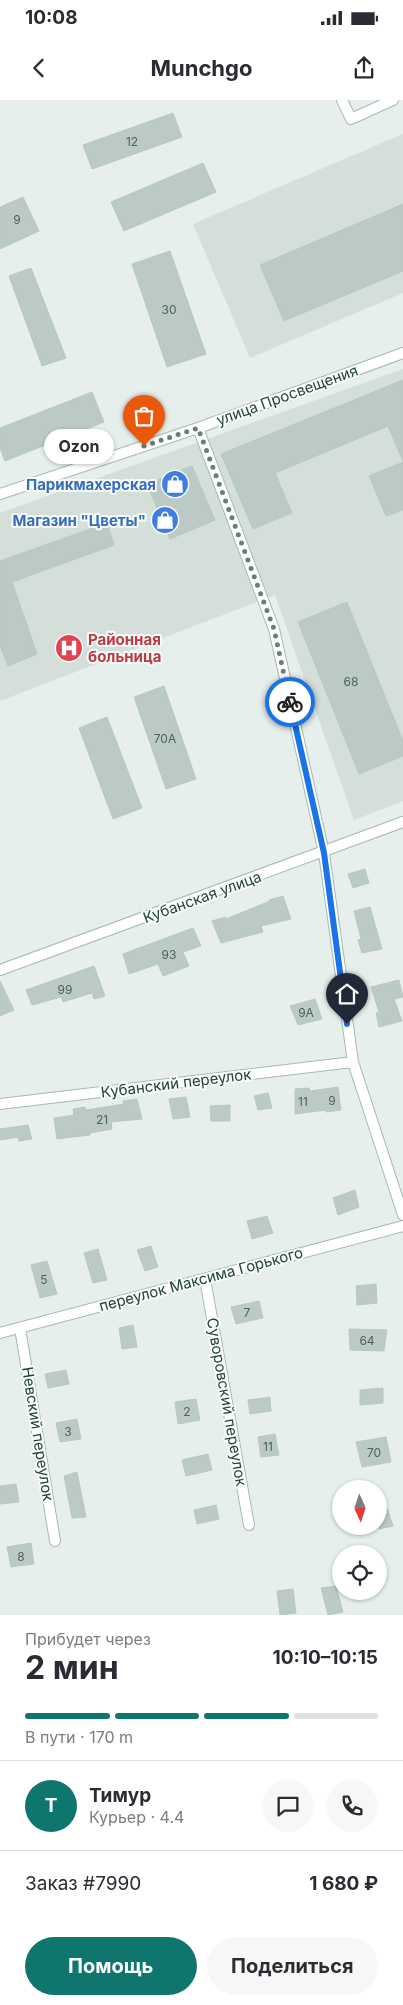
<!DOCTYPE html>
<html lang="ru">
<head>
<meta charset="utf-8">
<style>
	:root { --surface:#fff; --page:#f7f7f7; --text:#2b2b33; --muted:#7c7c81; --line:#e1e1e2; --accent:#0f766e }
	body { margin:0; font-family:Inter,sans-serif; background:var(--page); color:var(--text); height:100vh; display:flex; flex-direction:column; font-size:19px; white-space:nowrap }
	* { box-sizing:border-box; margin:0 }
	p { font-size:16px; color:var(--muted) }
	.icon { flex:none; width:28px; height:28px; fill:none; stroke:currentColor; stroke-width:2; stroke-linecap:round; stroke-linejoin:round }
	.map { position:relative; height:1515px; overflow:hidden }
	.panel { display:flex; flex-direction:column; background:var(--surface); flex:1 }
	.panel>* { flex:none }
	.needle { width:32px; rotate:177deg }
	.tools { position:absolute; left:332px; top:1380px; display:grid; gap:10px }
	.tools a { display:grid; place-items:center; width:55px; height:55px; border-radius:50%; background:var(--surface); box-shadow:0 1px 4px #0004; font-size:25px }
	.pin { position:absolute; display:grid; place-items:center; width:42px; height:42px; color:#fff; margin:-51px -21px; border-radius:50% 50% 50% 0; rotate:-45deg; box-shadow:0 0 5px #0007 }
	.pin .icon { rotate:45deg }
	.courier { position:absolute; display:grid; place-items:center; width:50px; height:50px; margin:-25px; border:4px solid #1a73e8; border-radius:50%; background:#fff; color:#222; box-shadow:0 1px 6px #0007 }
	.bubble { position:absolute; height:35px; border-radius:18px; background:var(--surface); box-shadow:0 1px 4px #0004; font-size:16px; font-weight:700; line-height:35px; text-align:center }
	.summary em { font-style:normal; font-weight:700 }
	.summary div { display:flex; flex-direction:column-reverse }
	.summary { display:flex; align-items:center; justify-content:space-between; height:85px; padding:0 25px }
	h1 { font-size:32px; font-weight:700; line-height:38px }
	.bar { display:grid; grid-template-columns:repeat(4,1fr); gap:8px 5px; align-content:center; height:60px; padding:0 25px }
	.bar i { height:6px; border-radius:4px; background:var(--line) }
	.bar .active { background:var(--accent) }
	.bar p { grid-column:span 4 }
	.line { display:flex; align-items:center; gap:12px; padding:0 25px; border-top:1px solid var(--line) }
	.line div { flex:1 }
	.round { display:grid; place-items:center; flex:none; width:52px; height:52px; border-radius:26px; background:var(--page) }
	.button { display:flex; gap:10px; margin-top:auto; padding:10px 25px }
	.button a { flex:1; height:58px; border-radius:30px; background:var(--accent); color:#fff; font-size:20px; font-weight:700; line-height:58px; text-align:center }
	.button a+a { background:var(--page); color:var(--text) }
	.status { display:flex; justify-content:space-between; align-items:center; height:35px; padding:0 25px; background:var(--surface); direction:ltr }
	.status svg { height:14px; fill:currentColor }
	header { display:flex; justify-content:space-between; align-items:center; height:65px; padding:0 25px; background:var(--surface); font-size:22px; font-weight:700 }
	.map>svg:first-child { display:block }
	.built { fill:#d4dfda }
	.building { fill:#bbcac4; stroke:#b8c9c2 }
	.lines { fill:none; stroke-linecap:round; stroke-linejoin:round }
	.minor-casing { stroke:#a8b8b2; stroke-width:12 }
	.minor { stroke:#fff; stroke-width:10 }
	.done { stroke:#687f78; stroke-width:5; stroke-dasharray:0 9 }
	.route { stroke:#1a73e8; stroke-width:6 }
	.labels { text-anchor:middle; dominant-baseline:central; stroke-width:4; stroke-linejoin:round; paint-order:stroke }
	.number-label { font-size:12px; fill:#4a645c }
	.street-label { font-size:15px; fill:#24423a; stroke:#f7fbf9 }
	.shop-label { font-size:15px; font-weight:bold; fill:#366cbe; stroke:#f7fbf9; text-anchor:end }
	.health-label { font-size:15px; font-weight:bold; fill:#be3a42; stroke:#f7fbf9; text-anchor:start }
</style>
</head>
<body>
<div class="status"><b>10:08</b><svg viewBox="0 0 49 12"><path d="M0 12V9h3v3zM5 12V6h3v6zM10 12V3h3v9zM15 12V0h3v12zM26 1h20v11H26zM47 4h2v5h-2z"/></svg></div>
<header><svg class="icon" aria-label="back" viewBox="0 0 24 24"><path d="M15 5l-7 7 7 7"/></svg>Munchgo<svg class="icon" aria-label="share" viewBox="0 0 24 24"><path d="M12 15V3M7 8l5-5 5 5M5 13v7h14v-7"/></svg></header>
<div class="map">
<svg width="403" height="1515" viewBox="0 0 403 1515">
	<rect width="100%" height="100%" fill="#e6efeb"/>
	<path class="built" d="M 403,34 L 403,193 L 250,258 L 193,124 Z
		M 403,269 L 403,701 L 354,720 L 275,495 L 0,601 L 0,413 Z"/>
	<path class="building" d="M 173,13 L 182,37 L 92,69 L 83,45 Z
		M 203,63 L 216,92 L 124,131 L 111,102 Z
		M 23,97 L 39,131 L 0,149 L 0,107 Z
		M 403,104 L 403,171 L 284,221 L 260,165 Z
		M 170,151 L 206,254 L 167,267 L 132,164 Z
		M 31,168 L 66,258 L 42,266 L 9,176 Z
		M 403,280 L 403,361 L 388,326 L 275,373 L 292,413 L 253,429 L 221,354 Z
		M 92,292 L 104,322 L 5,361 L 0,348 L 0,328 Z
		M 403,362 L 403,410 L 386,416 L 369,376 Z
		M 192,366 L 215,420 L 170,439 L 147,384 Z
		M 107,423 L 114,445 L 12,482 L 37,554 L 8,566 L 0,546 L 0,461 Z
		M 347,502 L 403,641 L 403,656 L 359,674 L 298,522 Z
		M 164,586 L 196,679 L 166,689 L 134,597 Z
		M 107,617 L 142,708 L 113,719 L 79,628 Z
		M 365,769 L 369,783 L 353,788 L 348,774 Z
		M 283,796 L 291,819 L 261,826 L 263,832 L 221,843 L 212,821 L 225,817 L 226,819 L 270,801 L 269,800 Z
		M 370,807 L 382,849 L 362,853 L 358,840 L 361,839 L 354,811 Z
		M 193,828 L 201,846 L 183,852 L 189,866 L 163,876 L 158,864 L 129,874 L 123,854 Z
		M 94,866 L 105,896 L 94,899 L 92,893 L 63,902 L 61,897 L 32,905 L 26,890 Z
		M 399,880 L 403,897 L 394,899 L 402,921 L 379,927 L 376,913 L 379,912 L 371,887 Z
		M 0,881 L 14,910 L 0,916 Z
		M 315,899 L 322,919 L 298,925 L 290,906 Z
		M 338,987 L 341,1010 L 326,1012 L 326,1010 L 295,1014 L 295,989 L 309,988 L 310,991 Z
		M 268,993 L 272,1008 L 258,1010 L 254,996 Z
		M 186,997 L 190,1017 L 173,1019 L 169,999 Z
		M 137,999 L 142,1019 L 111,1022 L 112,1029 L 90,1033 L 90,1035 L 57,1039 L 54,1018 L 74,1015 L 73,1009 L 85,1007 L 86,1010 L 124,1004 L 123,1001 Z
		M 230,1005 L 230,1021 L 211,1021 L 210,1006 Z
		M 28,1025 L 32,1039 L 19,1041 L 18,1037 L 0,1040 L 0,1029 Z
		M 355,1090 L 359,1107 L 338,1115 L 333,1098 Z
		M 267,1116 L 273,1133 L 252,1139 L 247,1121 Z
		M 151,1146 L 158,1167 L 145,1171 L 137,1150 Z
		M 98,1149 L 107,1180 L 93,1183 L 84,1153 Z
		M 47,1161 L 57,1194 L 40,1198 L 31,1165 Z
		M 376,1184 L 377,1203 L 357,1205 L 356,1186 Z
		M 259,1201 L 263,1218 L 236,1224 L 231,1207 Z
		M 133,1225 L 137,1247 L 122,1249 L 119,1228 Z
		M 349,1229 L 387,1230 L 384,1251 L 350,1250 Z
		M 66,1270 L 69,1284 L 48,1288 L 45,1274 Z
		M 383,1288 L 383,1303 L 360,1305 L 360,1290 Z
		M 270,1297 L 271,1311 L 250,1314 L 248,1300 Z
		M 196,1299 L 200,1320 L 178,1324 L 175,1302 Z
		M 77,1319 L 81,1339 L 60,1342 L 56,1323 Z
		M 275,1334 L 279,1355 L 261,1357 L 258,1337 Z
		M 386,1337 L 391,1362 L 362,1367 L 356,1342 Z
		M 208,1354 L 212,1370 L 186,1376 L 182,1360 Z
		M 77,1372 L 86,1417 L 72,1418 L 64,1376 Z
		M 16,1384 L 19,1402 L 0,1404 L 0,1386 Z
		M 216,1405 L 219,1419 L 197,1424 L 194,1410 Z
		M 387,1408 L 393,1426 L 379,1429 L 379,1410 Z
		M 31,1443 L 34,1464 L 11,1467 L 7,1447 Z
		M 336,1486 L 343,1512 L 328,1515 L 321,1488 Z
		M 293,1489 L 296,1513 L 280,1515 L 277,1491 Z"/>
	<g class="lines">
		<g class="minor-casing">
			<path id="minor" d="M 342,0 L 351,19 L 393,0
				M 198,328 L 274,529 L 324,753 L 353,962 L 403,1115
				M 0,394 L 198,328 L 403,253
				M 0,870 L 403,722
				M 0,1004 L 353,962
				M 205,1179 L 249,1425
				M 20,1228 L 55,1441
				M 0,1233 L 403,1126"/>
		</g>
		<use href="#minor" class="minor"/>
	</g>
	<g class="lines">
		<path class="done" d="M 144,346 L 198,328 L 274,529 L 290,602"/>
		<path class="route" d="M 290,602 L 324,753 L 347,924"/>
	</g>
	<defs>
		<g id="shop-disc" transform="scale(1.4375)"><circle r="9.5" fill="#3f7fe0" stroke="#f7fbf9"/><path d="M-5-2.5h2.3a2.7 3.5 0 0 1 5.4 0H5L5.5 6h-11ZM-1.5-2.5h3a1.5 2.3 0 0 0-3 0Z" fill="#fff"/></g>
		<g id="hospital-disc" transform="scale(1.4375)"><circle r="9.5" fill="#e0444e" stroke="#f7fbf9"/><path d="M-5-5h3v3.5h4V-5h3V5h-3V1.5h-4V5h-3Z" fill="#fff"/></g>
	</defs>
	<g fill-rule="evenodd">
		<use href="#shop-disc" x="175" y="384"/>
		<use href="#shop-disc" x="165" y="420"/>
		<use href="#hospital-disc" x="69" y="548"/>
	</g>
	<g class="labels">
		<g class="number-label">
			<text x="132" y="41">12</text>
			<text x="17" y="119">9</text>
			<text x="169" y="209">30</text>
			<text x="351" y="581">68</text>
			<text x="165" y="638">70А</text>
			<text x="169" y="854">93</text>
			<text x="65" y="889">99</text>
			<text x="306" y="912">9А</text>
			<text x="332" y="1000">9</text>
			<text x="303" y="1001">11</text>
			<text x="102" y="1019">21</text>
			<text x="44" y="1179">5</text>
			<text x="247" y="1212">7</text>
			<text x="367" y="1240">64</text>
			<text x="187" y="1311">2</text>
			<text x="68" y="1331">3</text>
			<text x="268" y="1346">11</text>
			<text x="374" y="1352">70</text>
			<text x="21" y="1456">8</text>
		</g>
		<g class="street-label">
			<text transform="translate(287 295) rotate(-20)">улица Просвещения</text>
			<text transform="translate(202 797) rotate(-20)">Кубанская улица</text>
			<text transform="translate(176 983) rotate(-7)">Кубанский переулок</text>
			<text transform="translate(201 1179) rotate(-15)">переулок Максима Горького</text>
			<text transform="translate(227 1302) rotate(80)">Суворовский переулок</text>
			<text transform="translate(38 1334) rotate(81)">Невский переулок</text>
		</g>
		<g class="shop-label">
			<text x="156" y="384">Парикмахерская</text>
			<text x="146" y="420">Магазин "Цветы"</text>
		</g>
		<g class="health-label">
			<text x="88" y="539">Районная<tspan x="88" dy="17">больница</tspan></text>
		</g>
	</g>
</svg>
<div class="tools">
<a><svg class="needle" viewBox="-14 -14 28 28"><path d="M0-13l5 13h-10z" fill="#e53935"/><path d="M0 13l5-13h-10z" fill="#7c7c81"/></svg></a>
<a><svg class="icon" aria-label="locate" viewBox="0 0 24 24"><circle cx="12" cy="12" r="6"/><path d="M12 2v4M12 18v4M2 12h4M18 12h4"/></svg></a>
</div>
<div class="pin" style="left:144px;top:346px;background:#ea580c"><svg class="icon" aria-label="bag" viewBox="0 0 24 24"><path d="M5 8h14l-1 12H6zM9 8a3 3 0 0 1 6 0"/></svg></div>
<div class="pin" style="left:347px;top:924px;background:#1f2937"><svg class="icon" aria-label="home" viewBox="0 0 24 24"><path d="M3 11l9-7 9 7M6 9v11h12V9"/></svg></div>
<div class="courier" style="left:290px;top:602px"><svg class="icon" aria-label="bike" viewBox="0 0 24 24"><circle cx="6" cy="16" r="4"/><circle cx="18" cy="16" r="4"/><path d="M6 16l4-8h5l3 8M10 8l3 8H6M13 5h3"/></svg></div>
<div class="bubble" style="left:44px;top:329px;width:70px">Ozon</div>
</div>
<section class="panel">
<div class="summary"><div><h1>2 мин</h1><p>Прибудет через</p></div><em>10:10–10:15</em></div>
<div class="bar"><i class="active"></i><i class="active"></i><i class="active"></i><i></i><p>В пути · 170 m</p></div>
<div class="line" style="height:90px"><b class="round" style="background:var(--accent);color:#fff">Т</b><div><b>Тимур</b><p>Курьер · 4.4</p></div><a class="round"><svg class="icon" aria-label="chat" viewBox="0 0 24 24"><path d="M4 5h16v11H9l-5 4z"/></svg></a><a class="round"><svg class="icon" aria-label="phone" viewBox="0 0 24 24"><path d="M5 4h4l2 5-3 2q2 4 5 5l2-3 5 2v4C11 20 4 13 5 4z"/></svg></a></div>
<div class="line" style="height:65px"><div>Заказ #7990</div><b>1 680 ₽</b></div>
<div class="button"><a>Помощь</a><a>Поделиться</a></div>
</section>
</body>
</html>
